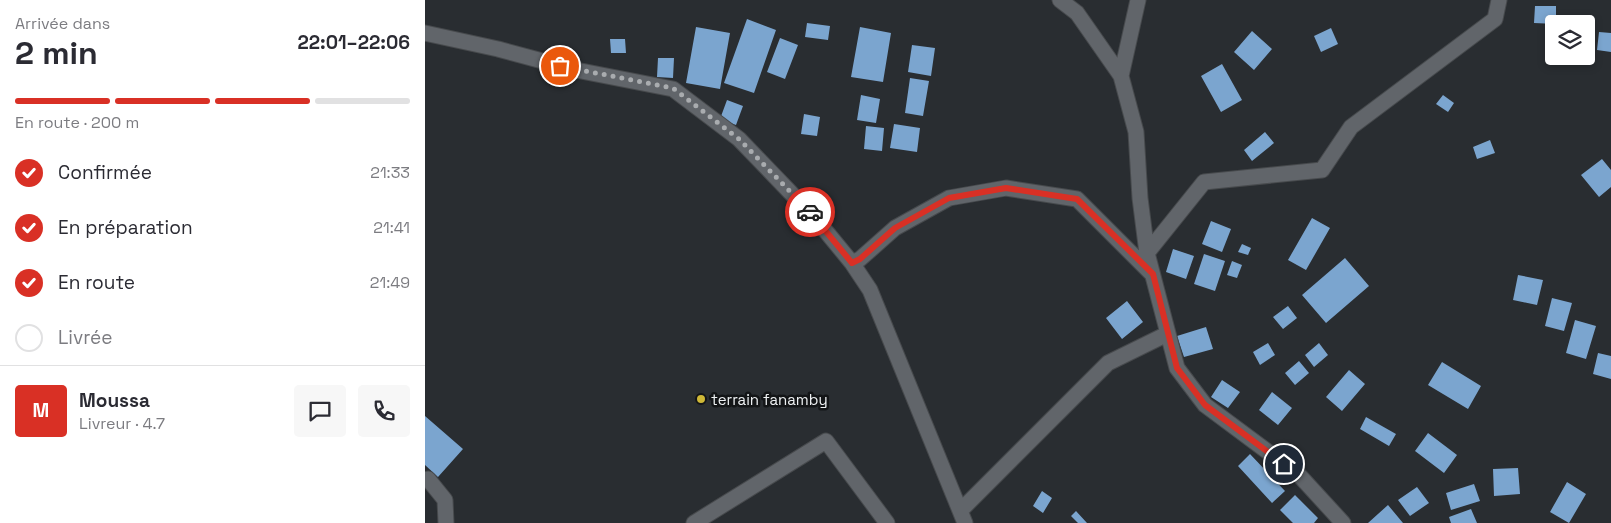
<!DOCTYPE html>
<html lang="fr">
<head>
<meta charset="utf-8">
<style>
	:root { --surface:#fff; --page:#f7f7f7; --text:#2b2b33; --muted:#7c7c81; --line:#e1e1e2; --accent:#d93025 }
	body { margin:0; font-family:"Space Grotesk",sans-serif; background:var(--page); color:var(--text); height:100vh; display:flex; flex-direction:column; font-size:19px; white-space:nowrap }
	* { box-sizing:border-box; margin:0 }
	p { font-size:16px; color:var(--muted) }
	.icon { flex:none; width:28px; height:28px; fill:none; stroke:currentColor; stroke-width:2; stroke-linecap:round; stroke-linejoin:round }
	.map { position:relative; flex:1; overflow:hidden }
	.panel { display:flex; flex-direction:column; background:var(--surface); width:425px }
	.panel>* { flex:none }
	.fabs { position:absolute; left:1120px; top:15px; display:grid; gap:10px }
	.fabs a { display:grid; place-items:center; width:50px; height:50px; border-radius:5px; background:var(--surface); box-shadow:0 2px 8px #0003; font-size:25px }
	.pin { position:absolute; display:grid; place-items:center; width:42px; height:42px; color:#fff; margin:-21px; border:2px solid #fff; border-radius:50%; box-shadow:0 1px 5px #0007 }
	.courier { position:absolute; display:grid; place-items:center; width:50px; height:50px; margin:-25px; border:4px solid #d93025; border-radius:50%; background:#fff; color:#222; box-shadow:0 1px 6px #0007 }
	.head em { font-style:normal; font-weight:600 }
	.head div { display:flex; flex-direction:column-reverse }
	.head { display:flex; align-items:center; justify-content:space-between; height:85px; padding:0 15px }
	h1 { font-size:32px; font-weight:600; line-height:38px }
	.bar { display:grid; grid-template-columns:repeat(4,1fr); gap:8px 5px; align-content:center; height:60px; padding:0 15px }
	.bar i { height:6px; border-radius:4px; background:var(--line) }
	.bar .selected { background:var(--accent) }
	.bar p { grid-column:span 4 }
	.line { display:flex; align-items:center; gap:12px; padding:0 15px; border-top:1px solid var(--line) }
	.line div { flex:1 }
	.round { display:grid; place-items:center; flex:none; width:52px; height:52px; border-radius:5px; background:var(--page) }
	ol { padding:0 15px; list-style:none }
	li { display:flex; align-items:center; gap:15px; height:55px }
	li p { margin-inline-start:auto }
	li .icon { padding:5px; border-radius:50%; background:var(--accent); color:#fff; stroke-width:4 }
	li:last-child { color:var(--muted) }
	li i { width:28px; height:28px; border:2px solid var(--line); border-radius:50% }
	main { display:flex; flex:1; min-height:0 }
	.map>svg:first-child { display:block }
	.building { fill:#7ba5cf }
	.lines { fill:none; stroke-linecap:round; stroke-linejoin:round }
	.minor-casing { stroke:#474a4d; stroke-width:17 }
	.minor { stroke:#61656a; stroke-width:15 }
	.done { stroke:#a9acaf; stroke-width:5; stroke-dasharray:0 9 }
	.route { stroke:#d93025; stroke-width:6 }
	.poi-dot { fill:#cfb837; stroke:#131517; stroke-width:2 }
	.labels { text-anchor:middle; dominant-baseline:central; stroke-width:5; stroke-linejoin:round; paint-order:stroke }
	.poi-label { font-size:15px; fill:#eef1f3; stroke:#131517; text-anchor:start }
</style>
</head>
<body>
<main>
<section class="panel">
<div class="head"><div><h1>2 min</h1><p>Arrivée dans</p></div><em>22:01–22:06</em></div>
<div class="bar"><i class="selected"></i><i class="selected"></i><i class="selected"></i><i></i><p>En route · 200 m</p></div>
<ol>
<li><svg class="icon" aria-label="check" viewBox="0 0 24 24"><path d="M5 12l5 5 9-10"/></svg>Confirmée<p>21:33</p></li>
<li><svg class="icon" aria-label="check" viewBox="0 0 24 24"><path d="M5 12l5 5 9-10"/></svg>En préparation<p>21:41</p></li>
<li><svg class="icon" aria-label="check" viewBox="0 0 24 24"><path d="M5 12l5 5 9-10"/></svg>En route<p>21:49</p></li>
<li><i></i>Livrée</li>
</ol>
<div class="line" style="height:90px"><b class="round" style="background:var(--accent);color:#fff">M</b><div><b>Moussa</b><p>Livreur · 4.7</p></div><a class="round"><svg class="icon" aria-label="chat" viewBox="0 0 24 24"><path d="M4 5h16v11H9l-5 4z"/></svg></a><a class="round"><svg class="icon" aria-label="phone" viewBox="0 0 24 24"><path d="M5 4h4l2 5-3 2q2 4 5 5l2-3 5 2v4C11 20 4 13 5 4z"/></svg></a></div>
</section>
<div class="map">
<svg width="1186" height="523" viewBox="0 0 1186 523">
	<rect width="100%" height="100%" fill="#292d31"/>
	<path class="building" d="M 1110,6 L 1131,6 L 1131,24 L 1109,23 Z
		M 322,19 L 351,30 L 329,93 L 299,83 Z
		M 382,23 L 405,26 L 403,40 L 380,37 Z
		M 271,27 L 305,33 L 295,89 L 261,83 Z
		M 435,27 L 466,33 L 458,82 L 426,77 Z
		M 906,28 L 913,44 L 896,52 L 889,36 Z
		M 827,31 L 847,49 L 829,70 L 809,52 Z
		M 1174,32 L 1186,33 L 1186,52 L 1172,50 Z
		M 355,38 L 373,45 L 360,79 L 342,72 Z
		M 185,39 L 200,39 L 201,53 L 186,53 Z
		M 487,45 L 510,48 L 506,76 L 483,72 Z
		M 233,58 L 249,58 L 248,78 L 232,77 Z
		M 797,64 L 817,100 L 796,112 L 776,76 Z
		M 485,78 L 504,81 L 498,116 L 480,113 Z
		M 436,95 L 455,99 L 451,123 L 432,120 Z
		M 1018,95 L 1029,103 L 1023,112 L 1011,104 Z
		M 302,100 L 318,106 L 311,125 L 295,119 Z
		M 379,114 L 395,117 L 392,136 L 376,134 Z
		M 469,124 L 495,128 L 492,152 L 465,148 Z
		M 441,126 L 459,128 L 457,151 L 439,149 Z
		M 840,132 L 849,143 L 827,161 L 819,150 Z
		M 1065,140 L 1070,153 L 1052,159 L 1048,147 Z
		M 1177,159 L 1186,170 L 1186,187 L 1174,197 L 1156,175 Z
		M 887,218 L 905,228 L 881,270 L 863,260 Z
		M 786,221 L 806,229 L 797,252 L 777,244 Z
		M 817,244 L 826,248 L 823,255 L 813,252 Z
		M 748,249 L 769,256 L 761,279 L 741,272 Z
		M 779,254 L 800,261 L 790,291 L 769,284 Z
		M 920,258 L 944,286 L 901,323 L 877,295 Z
		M 807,261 L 817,265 L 812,278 L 802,275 Z
		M 1093,275 L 1118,280 L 1112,305 L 1088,300 Z
		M 1127,298 L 1147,303 L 1139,331 L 1120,326 Z
		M 702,301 L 718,322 L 697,339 L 681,318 Z
		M 863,306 L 872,318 L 858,329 L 848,317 Z
		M 1150,320 L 1171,326 L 1161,359 L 1141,353 Z
		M 781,327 L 788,349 L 759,357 L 752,336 Z
		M 843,343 L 850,355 L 835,365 L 828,352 Z
		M 894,343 L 903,355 L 889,367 L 880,355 Z
		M 1173,353 L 1186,356 L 1186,379 L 1168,374 Z
		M 874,361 L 884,373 L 870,385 L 860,373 Z
		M 1017,362 L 1056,386 L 1043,409 L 1003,385 Z
		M 924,370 L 940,384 L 917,411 L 901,397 Z
		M 797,380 L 815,392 L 803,408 L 786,397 Z
		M 847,392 L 867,408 L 853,425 L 834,410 Z
		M 0,416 L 38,449 L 13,477 L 0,465 Z
		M 941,417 L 971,434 L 964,446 L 935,429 Z
		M 1003,433 L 1032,455 L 1019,473 L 990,451 Z
		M 825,454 L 860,491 L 847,503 L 813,466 Z
		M 1093,468 L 1095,494 L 1069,496 L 1068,469 Z
		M 1142,482 L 1161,494 L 1144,523 L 1125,512 Z
		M 1049,484 L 1055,501 L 1026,510 L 1021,493 Z
		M 992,487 L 1004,503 L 985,516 L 973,500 Z
		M 617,491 L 627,498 L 618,513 L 608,506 Z
		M 870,495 L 893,518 L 889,523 L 868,523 L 855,510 Z
		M 963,505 L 978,523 L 943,523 Z
		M 1046,509 L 1052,523 L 1026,523 L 1024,517 Z
		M 651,511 L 662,523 L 653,523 L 646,516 Z"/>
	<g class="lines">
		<g class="minor-casing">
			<path id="minor" d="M 635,0 L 652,13 L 696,76 L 711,132 L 715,198 L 722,253 L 752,368 L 780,405 L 874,475 L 918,523
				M 0,33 L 73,49 L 151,70 L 248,89 L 314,139 L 390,218 L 427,263 L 445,290 L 540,523
				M 696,76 L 713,0
				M 722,253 L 779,182 L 897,170 L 926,127 L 1070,19 L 1074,0
				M 427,263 L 435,259 L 470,228 L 524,198 L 581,188 L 652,199 L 726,273
				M 3,479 L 20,500 L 21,523
				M 536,510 L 683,363 L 742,334
				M 269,523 L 401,441 L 462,523"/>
		</g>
		<use href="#minor" class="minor"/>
	</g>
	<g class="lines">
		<path class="done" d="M 135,66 L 248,88 L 314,139 L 385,212"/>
		<path class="route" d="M 385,212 L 427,263 L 435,259 L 470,228 L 524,198 L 581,188 L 652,199 L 728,274 L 752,368 L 780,405 L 859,464"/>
	</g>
	<circle class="poi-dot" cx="276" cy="399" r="5"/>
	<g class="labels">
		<g class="poi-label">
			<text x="286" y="399">terrain fanamby</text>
		</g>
	</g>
</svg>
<div class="fabs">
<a><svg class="icon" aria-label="layers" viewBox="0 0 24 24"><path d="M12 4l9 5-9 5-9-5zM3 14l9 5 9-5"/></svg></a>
</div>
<div class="pin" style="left:135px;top:66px;background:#ea580c"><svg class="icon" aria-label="bag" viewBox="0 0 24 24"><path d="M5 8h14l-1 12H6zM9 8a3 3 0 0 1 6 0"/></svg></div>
<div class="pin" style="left:859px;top:464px;background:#1f2937"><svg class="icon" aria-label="home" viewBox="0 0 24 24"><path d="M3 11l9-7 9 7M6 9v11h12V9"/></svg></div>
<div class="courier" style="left:385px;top:212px"><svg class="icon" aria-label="car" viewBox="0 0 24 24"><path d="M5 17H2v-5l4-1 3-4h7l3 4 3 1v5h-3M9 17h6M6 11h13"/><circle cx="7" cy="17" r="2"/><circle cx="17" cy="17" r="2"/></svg></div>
</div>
</main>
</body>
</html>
